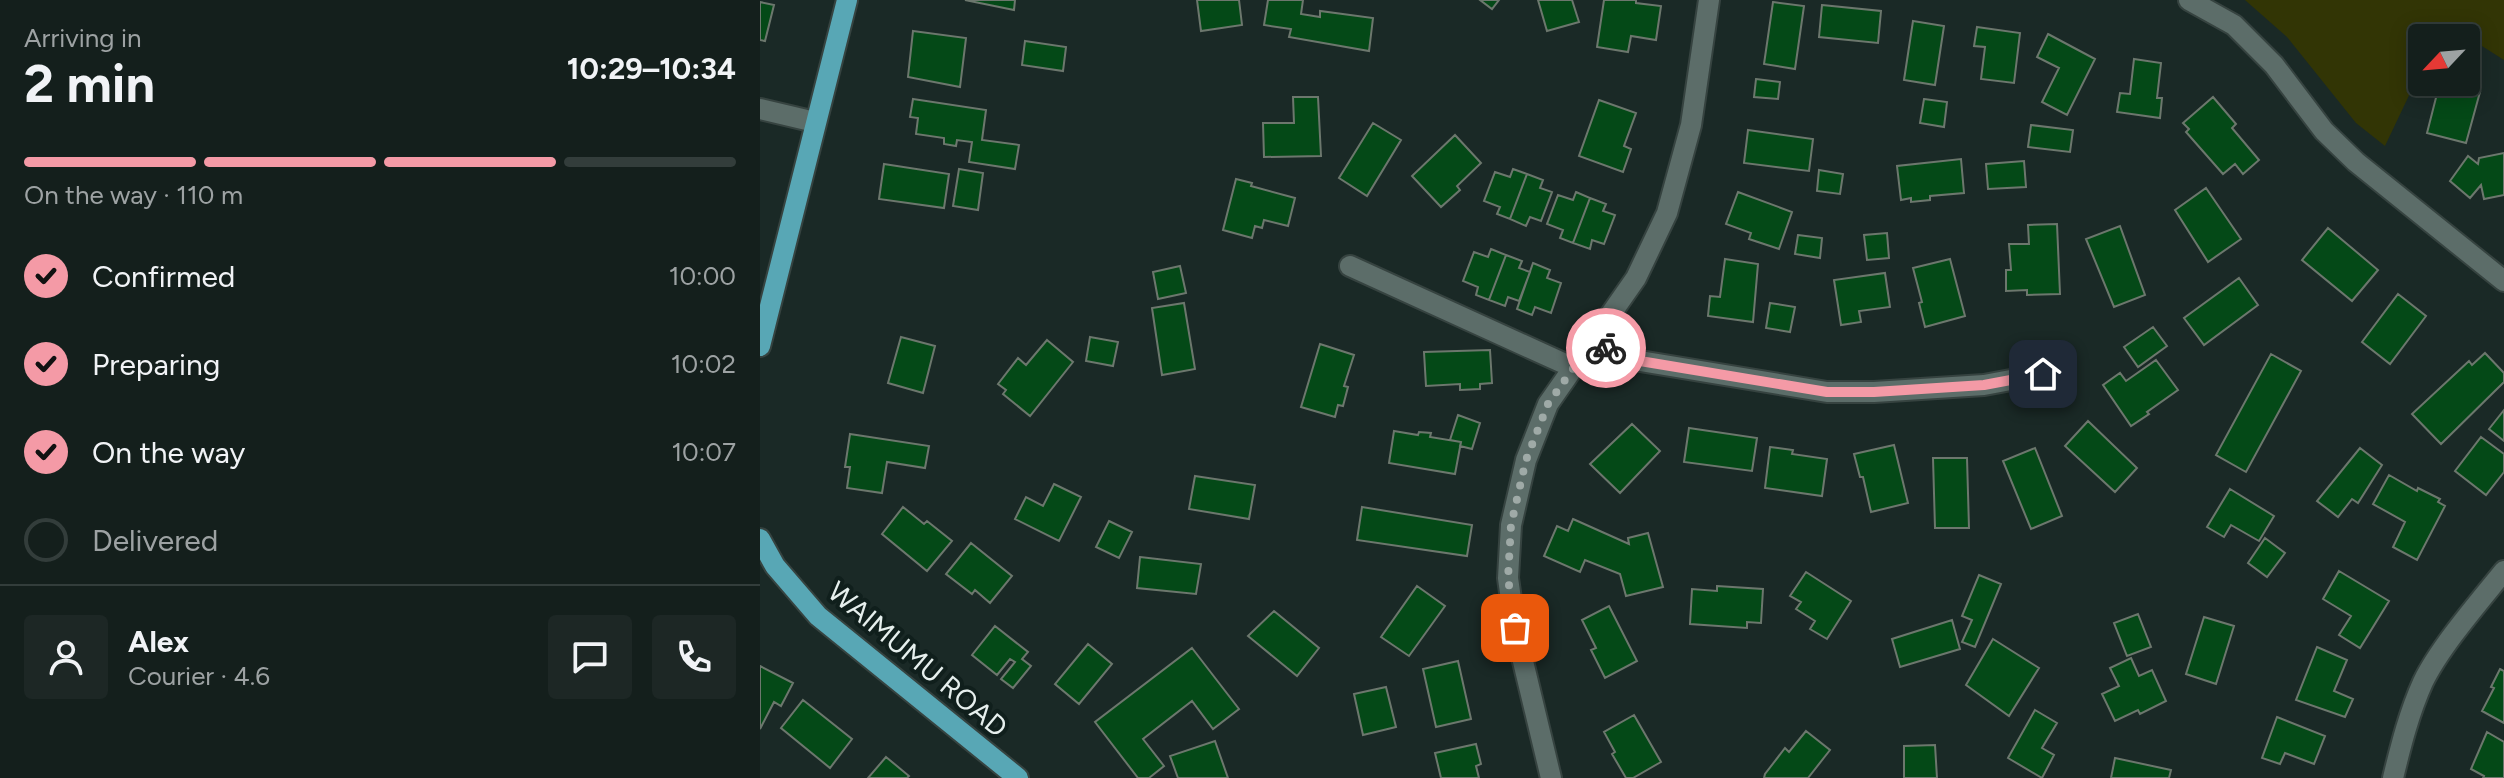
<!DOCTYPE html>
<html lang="en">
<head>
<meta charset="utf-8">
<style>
	:root { --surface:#141f1c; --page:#1d2725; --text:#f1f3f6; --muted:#9da2a3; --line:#333d3b; --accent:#f49aa6 }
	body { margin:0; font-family:Figtree,sans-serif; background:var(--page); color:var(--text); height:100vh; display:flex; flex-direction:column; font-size:30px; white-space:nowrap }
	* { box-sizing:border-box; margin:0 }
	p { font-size:26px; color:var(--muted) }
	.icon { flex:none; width:44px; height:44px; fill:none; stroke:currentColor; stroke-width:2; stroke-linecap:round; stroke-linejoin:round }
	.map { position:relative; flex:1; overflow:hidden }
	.sheet { display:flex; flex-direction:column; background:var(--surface); width:760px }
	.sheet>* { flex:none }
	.needle { width:52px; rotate:244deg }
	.controls { position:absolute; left:1648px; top:24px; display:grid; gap:16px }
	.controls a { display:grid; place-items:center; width:72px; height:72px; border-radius:8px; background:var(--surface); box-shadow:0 4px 20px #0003,0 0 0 2px var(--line); font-size:40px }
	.pin { position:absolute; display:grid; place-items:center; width:68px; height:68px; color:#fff; margin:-34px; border-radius:16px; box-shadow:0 4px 12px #0006 }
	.courier { position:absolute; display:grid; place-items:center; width:80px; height:80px; margin:-40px; border:6px solid #f49aa6; border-radius:50%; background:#fff; color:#222; box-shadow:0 2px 10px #0007 }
	.overview em { font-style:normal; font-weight:700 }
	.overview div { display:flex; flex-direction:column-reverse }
	.overview { display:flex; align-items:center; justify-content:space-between; height:136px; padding:0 24px }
	h1 { font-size:52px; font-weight:700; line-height:60px }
	.bar { display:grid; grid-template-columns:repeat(4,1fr); gap:12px 8px; align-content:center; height:96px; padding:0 24px }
	.bar i { height:10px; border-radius:6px; background:var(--line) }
	.bar .current { background:var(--accent) }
	.bar p { grid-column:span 4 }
	.line { display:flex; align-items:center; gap:20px; padding:0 24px; border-top:2px solid var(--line) }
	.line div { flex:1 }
	.round { display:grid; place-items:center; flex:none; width:84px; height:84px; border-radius:8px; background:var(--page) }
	ol { padding:0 24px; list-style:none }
	li { display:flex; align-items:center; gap:24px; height:88px }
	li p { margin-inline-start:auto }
	li .icon { padding:8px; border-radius:50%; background:var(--accent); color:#111; stroke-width:4 }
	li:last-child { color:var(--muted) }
	li i { width:44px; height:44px; border:4px solid var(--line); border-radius:50% }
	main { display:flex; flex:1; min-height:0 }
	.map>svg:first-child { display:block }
	.green { fill:#323505 }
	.building { fill:#044917; stroke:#6c776d; stroke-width:2 }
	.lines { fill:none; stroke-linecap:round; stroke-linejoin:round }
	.minor-casing { stroke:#364340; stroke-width:24 }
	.major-casing { stroke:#364340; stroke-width:24 }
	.minor { stroke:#5c6d69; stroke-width:20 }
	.major { stroke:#58a7b5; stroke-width:20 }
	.done { stroke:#9faaa7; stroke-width:8; stroke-dasharray:0 14.4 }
	.route { stroke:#f49aa6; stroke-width:10 }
	.labels { text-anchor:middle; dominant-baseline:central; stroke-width:8; stroke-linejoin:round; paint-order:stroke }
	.street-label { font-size:28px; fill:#e6efed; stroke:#101f1c }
</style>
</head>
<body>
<main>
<section class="sheet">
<div class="overview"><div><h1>2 min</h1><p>Arriving in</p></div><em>10:29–10:34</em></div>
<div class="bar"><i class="current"></i><i class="current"></i><i class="current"></i><i></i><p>On the way · 110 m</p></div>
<ol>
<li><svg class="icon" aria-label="check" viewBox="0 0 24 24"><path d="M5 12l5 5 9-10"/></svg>Confirmed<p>10:00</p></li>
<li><svg class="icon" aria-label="check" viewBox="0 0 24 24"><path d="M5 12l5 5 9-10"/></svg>Preparing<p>10:02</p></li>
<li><svg class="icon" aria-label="check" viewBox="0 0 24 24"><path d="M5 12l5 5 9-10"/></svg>On the way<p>10:07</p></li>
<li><i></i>Delivered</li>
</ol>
<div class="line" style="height:144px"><a class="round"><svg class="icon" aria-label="person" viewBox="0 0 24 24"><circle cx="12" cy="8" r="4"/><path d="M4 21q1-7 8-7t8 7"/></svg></a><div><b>Alex</b><p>Courier · 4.6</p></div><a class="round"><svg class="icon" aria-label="chat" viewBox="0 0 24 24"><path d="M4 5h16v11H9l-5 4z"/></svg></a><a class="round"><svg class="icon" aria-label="phone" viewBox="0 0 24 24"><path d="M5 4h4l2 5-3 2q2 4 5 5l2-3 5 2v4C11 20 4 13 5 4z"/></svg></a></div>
</section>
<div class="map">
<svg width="1744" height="778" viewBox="0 0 1744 778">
	<rect width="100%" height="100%" fill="#1a2926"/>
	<path class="green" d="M 1485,0 L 1744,0 L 1744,60 L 1684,22 L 1676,38 L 1662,38 L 1662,68 L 1625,146 L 1596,123 L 1527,37 Z"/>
	<path class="building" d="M 205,0 L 255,0 L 254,10 Z
		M 437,0 L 479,0 L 482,25 L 441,31 Z
		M 508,0 L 543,0 L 541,14 L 560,17 L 560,11 L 613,18 L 609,51 L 529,37 L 531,29 L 504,25 Z
		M 720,0 L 739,0 L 732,9 Z
		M 778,0 L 812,0 L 819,22 L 787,31 Z
		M 844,0 L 876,0 L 876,3 L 901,6 L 896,40 L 871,36 L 868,52 L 837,47 Z
		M 0,2 L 14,5 L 5,41 L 0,40 Z
		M 1013,2 L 1044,6 L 1035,69 L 1004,64 Z
		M 1062,5 L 1121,11 L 1118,43 L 1059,37 Z
		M 1153,21 L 1184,26 L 1175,85 L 1144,80 Z
		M 1217,27 L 1260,33 L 1254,83 L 1221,79 L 1225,47 L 1214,46 Z
		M 153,31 L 206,38 L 200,87 L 148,77 Z
		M 1288,34 L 1335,59 L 1307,115 L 1282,102 L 1299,68 L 1277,57 Z
		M 265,41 L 306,47 L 303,71 L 262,65 Z
		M 1374,59 L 1401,63 L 1397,98 L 1402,98 L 1400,118 L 1357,112 L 1360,93 L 1370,94 Z
		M 996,79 L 1020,82 L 1018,99 L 994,97 Z
		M 1680,82 L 1720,92 L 1706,143 L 1667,133 Z
		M 533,97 L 558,97 L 561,156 L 504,157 L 503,123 L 534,123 Z
		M 1453,97 L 1476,124 L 1472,128 L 1499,160 L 1483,174 L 1475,164 L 1463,174 L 1426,132 L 1429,129 L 1423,123 Z
		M 153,99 L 226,110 L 222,140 L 259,145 L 255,169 L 209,162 L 212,142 L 197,140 L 196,146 L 184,144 L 184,138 L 156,134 L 158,118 L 150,117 Z
		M 1164,99 L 1187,102 L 1184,127 L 1160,123 Z
		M 839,100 L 876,113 L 864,146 L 871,149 L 863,172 L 819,156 Z
		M 613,123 L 641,140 L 607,196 L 579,178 Z
		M 1271,125 L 1313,130 L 1310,152 L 1268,147 Z
		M 988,130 L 1053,139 L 1049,171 L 984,163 Z
		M 695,135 L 721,163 L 697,186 L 700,190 L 681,207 L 652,176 Z
		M 1744,153 L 1744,195 L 1724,199 L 1721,185 L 1710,198 L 1690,181 L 1708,156 L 1718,164 L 1719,158 Z
		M 1201,159 L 1204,193 L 1170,196 L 1170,200 L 1151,202 L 1151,198 L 1141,200 L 1137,166 Z
		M 1264,161 L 1266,187 L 1228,189 L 1226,164 Z
		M 124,164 L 189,174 L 184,208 L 119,199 Z
		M 199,169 L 223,173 L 218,210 L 193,206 Z
		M 753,169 L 767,174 L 750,219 L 737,214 L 740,207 L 724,201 L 735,172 L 750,177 Z
		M 1059,170 L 1083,174 L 1080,194 L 1057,191 Z
		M 767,174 L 783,180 L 780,188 L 792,192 L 781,221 L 770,217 L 766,226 L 750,219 Z
		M 476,179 L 492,183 L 491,186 L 535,198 L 528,226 L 504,220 L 502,228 L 495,226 L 492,238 L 463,230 Z
		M 1446,188 L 1481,239 L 1448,262 L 1415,210 Z
		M 816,192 L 830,198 L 813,243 L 800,238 L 803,230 L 787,224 L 798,195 L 813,200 Z
		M 978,192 L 1032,212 L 1019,249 L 989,239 L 991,233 L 966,224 Z
		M 830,198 L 846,204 L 843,211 L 855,215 L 844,244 L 832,240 L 830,249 L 813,243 Z
		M 1297,224 L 1300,294 L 1267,295 L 1267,290 L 1246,291 L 1246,270 L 1251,270 L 1249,244 L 1269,244 L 1268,225 Z
		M 1360,226 L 1385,295 L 1354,307 L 1326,239 Z
		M 1568,228 L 1618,270 L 1592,301 L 1542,260 Z
		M 1127,233 L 1129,258 L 1107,260 L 1104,235 Z
		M 1038,235 L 1062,238 L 1060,258 L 1035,254 Z
		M 731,249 L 746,255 L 729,300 L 716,295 L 718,287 L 703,281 L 714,252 L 728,257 Z
		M 746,255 L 762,261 L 759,268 L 770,272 L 759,301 L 748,297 L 745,306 L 729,300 Z
		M 965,259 L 998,264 L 993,322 L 948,316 L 950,296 L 960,297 Z
		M 1190,259 L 1205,316 L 1165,327 L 1159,303 L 1162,302 L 1153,268 Z
		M 773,263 L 790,270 L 787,278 L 801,283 L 791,313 L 775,307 L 772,315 L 757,309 Z
		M 420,266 L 426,293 L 398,299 L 393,272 Z
		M 1125,273 L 1130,307 L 1099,311 L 1101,322 L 1081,325 L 1074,280 Z
		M 1479,278 L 1498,305 L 1444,345 L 1424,318 Z
		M 1638,294 L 1666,316 L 1630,364 L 1602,342 Z
		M 424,303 L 435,369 L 402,375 L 392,308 Z
		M 1010,303 L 1035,307 L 1030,332 L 1006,328 Z
		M 1393,327 L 1407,346 L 1378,367 L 1364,347 Z
		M 141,337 L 175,346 L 163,393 L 128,383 Z
		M 330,337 L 358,342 L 353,366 L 326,361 Z
		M 287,340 L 313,362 L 270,416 L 243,394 L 246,390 L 238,384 L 258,358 L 266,365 Z
		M 560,344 L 594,355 L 584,386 L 588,387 L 583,406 L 578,405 L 575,417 L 541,407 Z
		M 730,350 L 732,383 L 720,384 L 720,389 L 700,390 L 700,384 L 666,386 L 664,352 Z
		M 1725,353 L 1744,373 L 1744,382 L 1681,444 L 1652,414 L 1709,361 L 1712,365 Z
		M 1511,354 L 1541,371 L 1486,472 L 1456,455 Z
		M 1396,360 L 1418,390 L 1387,412 L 1389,414 L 1371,426 L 1343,385 L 1360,373 L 1366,381 Z
		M 1744,410 L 1744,441 L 1729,429 Z
		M 698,415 L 720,423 L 712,449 L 700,446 L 701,442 L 690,440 Z
		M 1328,421 L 1377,468 L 1355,492 L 1305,446 Z
		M 872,424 L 900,451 L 860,493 L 830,464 Z
		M 929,428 L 997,438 L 992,471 L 924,462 Z
		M 634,431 L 658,435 L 659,432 L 671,433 L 670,437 L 701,442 L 695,474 L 629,463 Z
		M 90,434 L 169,446 L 165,468 L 127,462 L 122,493 L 87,488 L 90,467 L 85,467 Z
		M 1721,437 L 1744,454 L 1744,472 L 1726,495 L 1695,471 Z
		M 1134,445 L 1148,503 L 1111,512 L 1103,477 L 1100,477 L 1094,454 Z
		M 1010,447 L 1033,450 L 1032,454 L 1067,459 L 1062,496 L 1005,488 Z
		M 1275,448 L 1302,516 L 1271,529 L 1243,461 Z
		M 1600,448 L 1622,465 L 1598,503 L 1592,499 L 1578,517 L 1557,501 Z
		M 1173,458 L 1207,458 L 1209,528 L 1175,528 Z
		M 1629,475 L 1657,491 L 1658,488 L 1680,499 L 1678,502 L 1685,506 L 1657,560 L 1633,547 L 1645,522 L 1613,504 Z
		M 435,476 L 495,485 L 489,519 L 429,509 Z
		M 294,484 L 321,497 L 299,541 L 255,519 L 266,497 L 283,506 Z
		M 1470,489 L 1514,516 L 1499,541 L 1471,525 L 1464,537 L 1447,527 Z
		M 143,507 L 164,524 L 167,521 L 192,541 L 167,571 L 122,534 Z
		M 602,507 L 712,525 L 707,556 L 597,540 Z
		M 813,519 L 869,544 L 868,538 L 888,533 L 903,587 L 866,596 L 860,574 L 825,560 L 820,572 L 784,556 L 797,526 L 808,531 Z
		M 349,521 L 372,532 L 359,558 L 336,547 Z
		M 1505,538 L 1525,553 L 1507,577 L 1488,563 Z
		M 211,543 L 252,576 L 230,603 L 215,590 L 212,594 L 186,574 Z
		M 380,557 L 441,564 L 436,594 L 377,588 Z
		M 1579,571 L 1629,601 L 1600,648 L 1579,635 L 1591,616 L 1563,599 Z
		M 1046,572 L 1091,601 L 1067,639 L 1050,629 L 1055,621 L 1036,609 L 1041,602 L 1030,596 Z
		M 1219,575 L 1241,584 L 1215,647 L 1202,642 L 1212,620 L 1202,616 Z
		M 657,586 L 685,606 L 649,656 L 621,637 Z
		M 957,586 L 1003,589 L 1001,623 L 987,622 L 987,628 L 930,624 L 932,589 L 957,591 Z
		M 849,606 L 877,661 L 845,678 L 831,650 L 836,648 L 822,620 Z
		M 514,611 L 559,648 L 537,676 L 488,636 Z
		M 1378,614 L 1391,647 L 1367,656 L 1354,623 Z
		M 1444,617 L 1474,626 L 1456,684 L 1426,674 Z
		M 1192,620 L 1200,649 L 1140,667 L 1132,639 Z
		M 235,626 L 268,652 L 262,659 L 271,666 L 253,688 L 241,679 L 255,662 L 250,659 L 237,675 L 212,655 Z
		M 1233,639 L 1279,668 L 1249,716 L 1206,685 Z
		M 328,644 L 352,664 L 319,704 L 295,684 Z
		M 1557,647 L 1587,660 L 1574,691 L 1593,699 L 1585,717 L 1536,700 Z
		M 432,648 L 479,709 L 453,729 L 432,701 L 383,739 L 404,766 L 389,778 L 378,778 L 335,722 Z
		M 1371,658 L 1379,676 L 1392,670 L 1406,701 L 1380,714 L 1378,710 L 1355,721 L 1342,694 L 1359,686 L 1350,668 Z
		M 698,661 L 711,719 L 676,727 L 663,669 Z
		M 0,666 L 33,683 L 21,706 L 14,702 L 0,729 Z
		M 1740,669 L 1744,671 L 1744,723 L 1722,711 L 1734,688 L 1731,687 Z
		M 626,687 L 636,727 L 603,735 L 594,694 Z
		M 43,700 L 92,739 L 70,768 L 21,728 Z
		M 1275,710 L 1297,723 L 1282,748 L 1294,755 L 1282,778 L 1248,758 Z
		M 874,715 L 901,762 L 873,778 L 866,778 L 852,754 L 855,752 L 844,732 Z
		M 1517,717 L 1565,736 L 1554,764 L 1525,753 L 1520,764 L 1502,758 Z
		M 1046,731 L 1070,750 L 1048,778 L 1004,778 L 1005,774 L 1025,748 L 1029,752 Z
		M 1727,732 L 1744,742 L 1744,778 L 1723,778 L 1724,776 L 1711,769 Z
		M 455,741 L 468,778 L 418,778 L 410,756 Z
		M 716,744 L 721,764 L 716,766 L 719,778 L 681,778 L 675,753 Z
		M 1175,745 L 1177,778 L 1144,778 L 1144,746 Z
		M 126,757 L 149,776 L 147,778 L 108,778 Z
		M 1355,758 L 1411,770 L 1409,778 L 1351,778 Z"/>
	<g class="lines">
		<g class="minor-casing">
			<path id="minor" d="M 1429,0 L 1474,25 L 1514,65 L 1564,131 L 1596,162 L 1744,281
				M 0,109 L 55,122
				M 590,266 L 814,368
				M 832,342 L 874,360 L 1067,392 L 1114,392 L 1224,385 L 1283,374
				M 791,778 L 755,628 L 748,578 L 751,525 L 766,460 L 788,404 L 876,278 L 907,213 L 931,125 L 949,0
				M 1633,778 C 1641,745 1649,713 1663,682 C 1680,647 1719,602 1744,571"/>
		</g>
		<g class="major-casing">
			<path id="major" d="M 0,346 L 87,0
				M 0,539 L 15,566 L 58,616 L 258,778"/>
		</g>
		<use href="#minor" class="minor"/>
		<use href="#major" class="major"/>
	</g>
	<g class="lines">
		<path class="done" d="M 755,628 L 748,578 L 751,525 L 766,460 L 788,404 L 832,342 L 846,348"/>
		<path class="route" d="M 846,348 L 874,360 L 1067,392 L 1114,392 L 1224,385 L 1283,374"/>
	</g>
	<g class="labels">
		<g class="street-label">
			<text transform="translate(158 659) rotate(40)">WAIMUMU ROAD</text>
		</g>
	</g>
</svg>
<div class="controls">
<a><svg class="needle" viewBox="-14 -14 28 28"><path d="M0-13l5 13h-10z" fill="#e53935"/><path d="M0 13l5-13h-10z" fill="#9da2a3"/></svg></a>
</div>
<div class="pin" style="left:755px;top:628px;background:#ea580c"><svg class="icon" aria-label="bag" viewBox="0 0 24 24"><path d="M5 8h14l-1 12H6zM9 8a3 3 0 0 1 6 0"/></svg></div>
<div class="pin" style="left:1283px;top:374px;background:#1f2937"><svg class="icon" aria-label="home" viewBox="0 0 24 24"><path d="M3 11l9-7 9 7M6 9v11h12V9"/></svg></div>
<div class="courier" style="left:846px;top:348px"><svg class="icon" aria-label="bike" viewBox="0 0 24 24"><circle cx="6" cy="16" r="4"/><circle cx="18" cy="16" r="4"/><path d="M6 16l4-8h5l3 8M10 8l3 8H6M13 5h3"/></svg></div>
</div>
</main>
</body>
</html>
